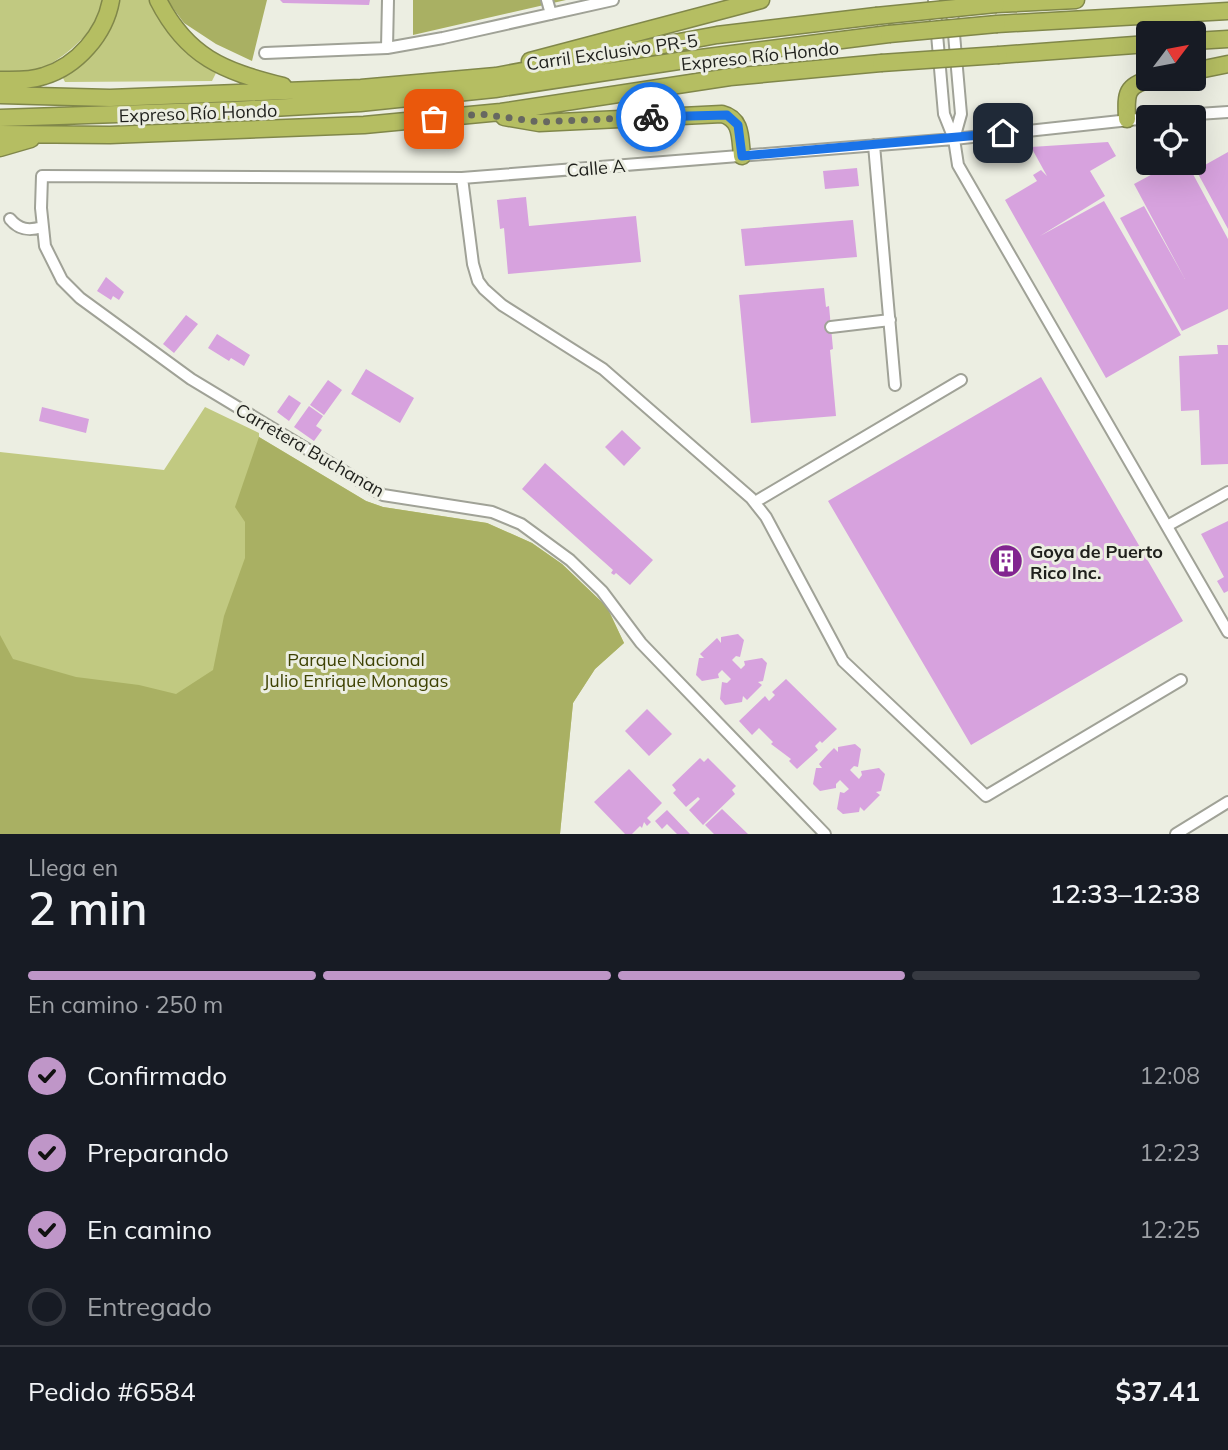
<!DOCTYPE html>
<html lang="es">
<head>
<meta charset="utf-8">
<style>
	:root { --surface:#171b24; --page:#20242c; --text:#f1f3f6; --muted:#9ea1a6; --line:#363941; --accent:#bf96c8 }
	body { margin:0; font-family:Mulish,sans-serif; background:var(--page); color:var(--text); height:100vh; display:flex; flex-direction:column; font-size:26px; white-space:nowrap }
	* { box-sizing:border-box; margin:0 }
	p { font-size:23px; color:var(--muted) }
	.icon { flex:none; width:38px; height:38px; fill:none; stroke:currentColor; stroke-width:2; stroke-linecap:round; stroke-linejoin:round }
	.map { position:relative; height:834px; overflow:hidden }
	.sheet { display:flex; flex-direction:column; background:var(--surface); flex:1 }
	.sheet>* { flex:none }
	.needle { width:46px; rotate:58deg }
	.fabs { position:absolute; left:1136px; top:21px; display:grid; gap:14px }
	.fabs a { display:grid; place-items:center; width:70px; height:70px; border-radius:7px; background:var(--surface); box-shadow:0 7px 28px #0002; font-size:35px }
	.pin { position:absolute; display:grid; place-items:center; width:60px; height:60px; color:#fff; margin:-30px; border-radius:14px; box-shadow:0 4px 10px #0006 }
	.courier { position:absolute; display:grid; place-items:center; width:70px; height:70px; margin:-35px; border:5px solid #1a73e8; border-radius:50%; background:#fff; color:#222; box-shadow:0 2px 9px #0007 }
	.head em { font-style:normal; font-weight:600 }
	.head div { display:flex; flex-direction:column-reverse }
	.head { display:flex; align-items:center; justify-content:space-between; height:119px; padding:0 28px }
	h1 { font-size:46px; font-weight:600; line-height:52px }
	.bar { display:grid; grid-template-columns:repeat(4,1fr); gap:10px 7px; align-content:center; height:84px; padding:0 28px }
	.bar i { height:9px; border-radius:5px; background:var(--line) }
	.bar .current { background:var(--accent) }
	.bar p { grid-column:span 4 }
	.line { display:flex; align-items:center; gap:18px; padding:0 28px; border-top:2px solid var(--line) }
	.line div { flex:1 }
	ol { padding:0 28px; list-style:none }
	li { display:flex; align-items:center; gap:21px; height:77px }
	li p { margin-inline-start:auto }
	li .icon { padding:7px; border-radius:50%; background:var(--accent); color:#111; stroke-width:4 }
	li:last-child { color:var(--muted) }
	li i { width:38px; height:38px; border:4px solid var(--line); border-radius:50% }
	.map>svg:first-child { display:block }
	.green { fill:#c1c981 }
	.forest { fill:#a9b063 }
	.building { fill:#d7a2de }
	.lines { fill:none; stroke-linecap:round; stroke-linejoin:round }
	.minor-casing { stroke:#a0a297; stroke-width:14 }
	.highway-casing { stroke:#80874a; stroke-width:19 }
	.minor { stroke:#fff; stroke-width:10 }
	.highway { stroke:#b5be62; stroke-width:16 }
	.highway-bridge-casing { stroke:#80874a; stroke-width:19; stroke-linecap:butt }
	.highway-bridge { stroke:#b5be62; stroke-width:16 }
	.done { stroke:#676861; stroke-width:7; stroke-dasharray:0 12.6 }
	.route { stroke:#1a73e8; stroke-width:9 }
	.labels { text-anchor:middle; dominant-baseline:central; stroke-width:6; stroke-linejoin:round; paint-order:stroke }
	.street-label { font-size:18px; fill:#1f201c; stroke:#eceee2 }
	.poi-label { font-size:18px; font-weight:bold; fill:#1f201c; stroke:#eceee2; text-anchor:start }
	.park-label { font-size:18px; fill:#3e4203; stroke:#eceee2 }
</style>
</head>
<body>
<div class="map">
<svg width="1228" height="834" viewBox="0 0 1228 834">
	<rect width="100%" height="100%" fill="#eceee2"/>
	<path class="green" d="M 0,0 L 103,0 C 101,32 51,70 22,76 C 15,77 7,76 0,76 Z
		M 117,0 L 154,0 L 214,68 L 216,73 L 212,81 L 65,82 L 62,76 L 101,43 L 112,21 Z
		M 205,407 L 259,433 L 259,437 L 366,501 L 383,507 L 487,523 L 532,543 L 562,564 L 607,607 L 624,643 L 595,669 L 573,703 L 560,834 L 0,834 L 0,452 L 164,470 Z"/>
	<path class="forest" d="M 167,0 L 267,0 L 252,61 L 216,44 L 184,23 Z
		M 413,0 L 566,0 L 413,35 Z
		M 259,437 L 366,501 L 383,507 L 487,523 L 532,543 L 562,564 L 607,607 L 624,643 L 595,669 L 573,703 L 560,834 L 0,834 L 0,635 L 13,659 L 76,677 L 139,685 L 176,694 L 213,670 L 224,616 L 245,558 L 245,522 L 235,507 Z"/>
	<path class="building" d="M 280,0 L 370,0 L 369,5 L 283,3 Z
		M 1108,142 L 1116,156 L 1090,171 L 1105,196 L 1040,236 L 1104,201 L 1181,335 L 1106,378 L 1005,200 L 1037,181 L 1033,175 L 1041,170 L 1047,176 L 1031,147 Z
		M 1228,152 L 1228,229 L 1196,170 Z
		M 1173,163 L 1187,163 L 1228,239 L 1228,309 L 1182,331 L 1120,218 L 1144,206 L 1185,279 L 1134,184 Z
		M 857,168 L 859,186 L 825,189 L 823,171 Z
		M 526,197 L 529,226 L 636,216 L 641,262 L 508,274 L 504,228 L 500,229 L 497,200 Z
		M 853,220 L 857,257 L 745,266 L 741,229 Z
		M 106,277 L 124,292 L 119,300 L 113,296 L 111,300 L 97,291 Z
		M 824,288 L 826,307 L 829,306 L 833,349 L 830,350 L 836,416 L 751,423 L 739,295 Z
		M 186,315 L 198,324 L 174,353 L 163,344 Z
		M 217,334 L 250,355 L 244,366 L 231,358 L 229,361 L 208,348 Z
		M 1217,345 L 1228,345 L 1228,464 L 1201,465 L 1199,410 L 1181,411 L 1179,356 L 1218,354 Z
		M 366,369 L 414,398 L 400,423 L 351,394 Z
		M 1041,377 L 1183,621 L 971,745 L 828,501 Z
		M 328,380 L 342,390 L 324,415 L 310,405 Z
		M 289,395 L 301,403 L 289,421 L 277,412 Z
		M 309,406 L 323,416 L 316,426 L 322,430 L 314,441 L 294,427 Z
		M 42,407 L 89,419 L 86,433 L 39,421 Z
		M 622,430 L 641,448 L 624,466 L 605,447 Z
		M 545,463 L 653,560 L 630,585 L 616,573 L 614,575 L 611,573 L 613,570 L 522,489 Z
		M 1228,521 L 1228,591 L 1224,593 L 1217,581 L 1224,577 L 1201,534 Z
		M 738,634 L 744,640 L 740,657 L 736,656 L 732,660 L 741,669 L 745,665 L 744,661 L 762,658 L 767,663 L 763,681 L 758,682 L 762,685 L 747,700 L 743,696 L 742,702 L 725,705 L 720,699 L 722,682 L 727,683 L 731,679 L 722,670 L 718,674 L 719,678 L 702,681 L 696,675 L 699,658 L 704,658 L 700,654 L 717,638 L 721,643 L 721,637 Z
		M 786,679 L 837,729 L 822,743 L 820,741 L 815,746 L 818,750 L 797,769 L 789,761 L 791,759 L 771,744 L 773,742 L 759,728 L 752,735 L 739,721 L 765,696 L 769,701 L 775,695 L 772,692 Z
		M 647,709 L 672,734 L 649,756 L 625,731 Z
		M 855,744 L 861,749 L 858,767 L 854,766 L 850,770 L 859,779 L 862,775 L 861,771 L 879,768 L 885,774 L 881,791 L 876,792 L 880,795 L 864,811 L 860,807 L 859,812 L 843,814 L 837,809 L 840,792 L 844,793 L 849,789 L 840,780 L 836,784 L 836,788 L 820,791 L 813,784 L 816,768 L 822,768 L 819,764 L 828,754 L 834,748 L 838,752 L 838,747 Z
		M 700,758 L 704,762 L 708,758 L 736,786 L 732,790 L 735,794 L 703,825 L 689,810 L 700,799 L 698,797 L 686,807 L 673,793 L 676,790 L 672,785 Z
		M 629,769 L 662,803 L 647,818 L 651,822 L 647,826 L 644,822 L 642,828 L 640,826 L 632,834 L 625,834 L 594,802 Z
		M 722,809 L 748,834 L 714,834 L 705,825 Z
		M 667,810 L 690,834 L 677,834 L 667,824 L 662,829 L 655,821 Z"/>
	<g class="lines">
		<g class="minor-casing">
			<path id="minor" d="M 547,0 L 551,14
				M 934,0 L 944,114 L 954,139 L 958,165 L 1228,632
				M 951,0 L 961,114 L 954,139
				M 387,48 L 388,0
				M 265,53 L 387,48 L 443,38 L 613,0
				M 1153,117 L 1228,112
				M 874,145 L 895,385
				M 462,178 L 473,264 L 478,281 L 484,289 L 502,305 L 603,369 L 751,498 L 766,517 L 843,661 L 986,796 L 1181,680
				M 10,219 C 19,230 29,231 42,227
				M 831,327 L 890,320
				M 755,502 L 961,380
				M 1167,526 L 1228,492
				M 825,834 L 641,643 L 602,591 L 570,560 L 521,524 L 492,512 L 383,495 L 191,379 L 80,298 L 62,280 L 45,246 L 41,208 L 42,176 L 462,178 L 954,139 L 1148,118
				M 1176,834 L 1228,802"/>
		</g>
		<g class="highway-casing">
			<path id="highway" d="M 158,0 C 187,57 223,71 283,86
				M 996,4 L 1076,0
				M 997,24 L 1228,11
				M 1194,41 L 1228,39
				M 999,55 L 1148,44
				M 530,61 L 761,0
				M 1194,71 L 1228,64
				M 0,80 C 15,80 30,81 44,76 C 77,66 105,34 111,0
				M 0,95 L 110,98 L 361,88 L 496,76 L 717,35 L 876,16
				M 504,117 L 539,123 L 722,114 C 742,119 740,138 742,156
				M 0,118 L 235,110 L 360,103 L 495,89 L 685,60 L 889,34
				M 1127,119 C 1126,94 1125,85 1152,79
				M 0,134 L 110,135 L 364,125 L 501,112 L 730,77 L 881,63
				M 0,148 L 31,139"/>
		</g>
		<use href="#minor" class="minor"/>
		<use href="#highway" class="highway"/>
		<g class="highway-bridge-casing">
			<path id="highway-bridge" d="M 876,16 L 996,4
				M 889,34 L 997,24
				M 881,63 L 999,55"/>
		</g>
		<use href="#highway-bridge" class="highway-bridge"/>
	</g>
	<g class="lines">
		<path class="done" d="M 434,119 L 481,114 L 539,122 L 651,117"/>
		<path class="route" d="M 651,117 L 727,115 L 738,125 L 742,156 L 1003,133"/>
	</g>
	<defs>
		<g id="building-disc" transform="scale(1.75)"><circle r="9.5" fill="#822490" stroke="#eceee2"/><path d="M-4-6H4V6H1V3H-1V6H-4ZM-2.5-4.3h1.7v1.8h-1.7ZM.8-4.3h1.7v1.8H.8ZM-2.5-1h1.7V.8h-1.7ZM.8-1h1.7V.8H.8Z" fill="#fff"/></g>
	</defs>
	<g fill-rule="evenodd">
		<use href="#building-disc" x="1006" y="561"/>
	</g>
	<g class="labels">
		<g class="street-label">
			<text transform="translate(612 52) rotate(-8)">Carril Exclusivo PR-5</text>
			<text transform="translate(760 56) rotate(-6)">Expreso Río Hondo</text>
			<text transform="translate(198 113) rotate(-2)">Expreso Río Hondo</text>
			<text transform="translate(596 168) rotate(-5)">Calle A</text>
			<text transform="translate(310 450) rotate(30)">Carretera Buchanan</text>
		</g>
		<g class="poi-label">
			<text x="1030" y="551">Goya de Puerto<tspan x="1030" dy="21">Rico Inc.</tspan></text>
		</g>
		<g class="park-label">
			<text x="356" y="659">Parque Nacional<tspan x="356" dy="21">Julio Enrique Monagas</tspan></text>
		</g>
	</g>
</svg>
<div class="fabs">
<a><svg class="needle" viewBox="-14 -14 28 28"><path d="M0-13l5 13h-10z" fill="#e53935"/><path d="M0 13l5-13h-10z" fill="#9ea1a6"/></svg></a>
<a><svg class="icon" aria-label="locate" viewBox="0 0 24 24"><circle cx="12" cy="12" r="6"/><path d="M12 2v4M12 18v4M2 12h4M18 12h4"/></svg></a>
</div>
<div class="pin" style="left:434px;top:119px;background:#ea580c"><svg class="icon" aria-label="bag" viewBox="0 0 24 24"><path d="M5 8h14l-1 12H6zM9 8a3 3 0 0 1 6 0"/></svg></div>
<div class="pin" style="left:1003px;top:133px;background:#1f2937"><svg class="icon" aria-label="home" viewBox="0 0 24 24"><path d="M3 11l9-7 9 7M6 9v11h12V9"/></svg></div>
<div class="courier" style="left:651px;top:117px"><svg class="icon" aria-label="bike" viewBox="0 0 24 24"><circle cx="6" cy="16" r="4"/><circle cx="18" cy="16" r="4"/><path d="M6 16l4-8h5l3 8M10 8l3 8H6M13 5h3"/></svg></div>
</div>
<section class="sheet">
<div class="head"><div><h1>2 min</h1><p>Llega en</p></div><em>12:33–12:38</em></div>
<div class="bar"><i class="current"></i><i class="current"></i><i class="current"></i><i></i><p>En camino · 250 m</p></div>
<ol>
<li><svg class="icon" aria-label="check" viewBox="0 0 24 24"><path d="M5 12l5 5 9-10"/></svg>Confirmado<p>12:08</p></li>
<li><svg class="icon" aria-label="check" viewBox="0 0 24 24"><path d="M5 12l5 5 9-10"/></svg>Preparando<p>12:23</p></li>
<li><svg class="icon" aria-label="check" viewBox="0 0 24 24"><path d="M5 12l5 5 9-10"/></svg>En camino<p>12:25</p></li>
<li><i></i>Entregado</li>
</ol>
<div class="line" style="height:91px"><div>Pedido #6584</div><b>$37.41</b></div>
</section>
</body>
</html>
